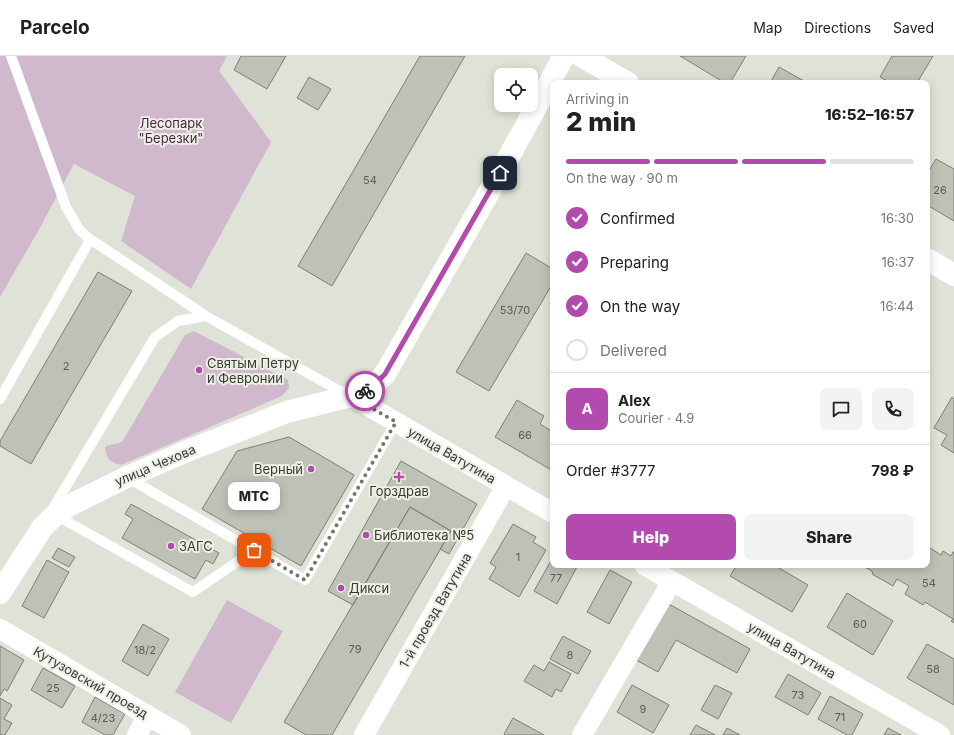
<!DOCTYPE html>
<html lang="en">
<head>
<meta charset="utf-8">
<style>
	:root { --surface:#fff; --page:#f2f2f2; --text:#222; --muted:#767676; --line:#e0e0e0; --accent:#b34aad }
	body { margin:0; font-family:Inter,sans-serif; background:var(--page); color:var(--text); height:100vh; display:flex; flex-direction:column; font-size:15px; white-space:nowrap }
	* { box-sizing:border-box; margin:0 }
	p { font-size:13px; color:var(--muted) }
	.icon { flex:none; width:22px; height:22px; fill:none; stroke:currentColor; stroke-width:2; stroke-linecap:round; stroke-linejoin:round }
	.map { position:relative; flex:1; overflow:hidden }
	.drawer { position:absolute; left:550px; top:24px; width:380px; height:488px; display:flex; flex-direction:column; background:var(--surface); border-radius:8px; box-shadow:0 2px 10px #0003 }
	.drawer>* { flex:none }
	.fabs { position:absolute; left:494px; top:12px; display:grid; gap:8px }
	.fabs a { display:grid; place-items:center; width:44px; height:44px; border-radius:8px; background:var(--surface); box-shadow:0 2px 10px #0003; font-size:20px }
	.pin { position:absolute; display:grid; place-items:center; width:34px; height:34px; color:#fff; margin:-17px; border-radius:8px; box-shadow:0 2px 6px #0006 }
	.courier { position:absolute; display:grid; place-items:center; width:40px; height:40px; margin:-20px; border:3px solid #b34aad; border-radius:50%; background:#fff; color:#222; box-shadow:0 1px 5px #0007 }
	.bubble { position:absolute; height:28px; border-radius:8px; background:var(--surface); box-shadow:0 2px 10px #0003; font-size:13px; font-weight:800; line-height:28px; text-align:center }
	.overview em { font-style:normal; font-weight:800 }
	.overview div { display:flex; flex-direction:column-reverse }
	.overview { display:flex; align-items:center; justify-content:space-between; height:68px; padding:0 16px }
	h1 { font-size:26px; font-weight:800; line-height:30px }
	.bar { display:grid; grid-template-columns:repeat(4,1fr); gap:6px 4px; align-content:center; height:48px; padding:0 16px }
	.bar i { height:5px; border-radius:3px; background:var(--line) }
	.bar .current { background:var(--accent) }
	.bar p { grid-column:span 4 }
	.line { display:flex; align-items:center; gap:10px; padding:0 16px; border-top:1px solid var(--line) }
	.line div { flex:1 }
	.round { display:grid; place-items:center; flex:none; width:42px; height:42px; border-radius:8px; background:var(--page) }
	ol { padding:0 16px; list-style:none }
	li { display:flex; align-items:center; gap:12px; height:44px }
	li p { margin-inline-start:auto }
	li .icon { padding:4px; border-radius:50%; background:var(--accent); color:#fff; stroke-width:4 }
	li:last-child { color:var(--muted) }
	li i { width:22px; height:22px; border:2px solid var(--line); border-radius:50% }
	.button { display:flex; gap:8px; margin-top:auto; padding:8px 16px }
	.button a { flex:1; height:46px; border-radius:8px; background:var(--accent); color:#fff; font-size:16px; font-weight:800; line-height:46px; text-align:center }
	.button a+a { background:var(--page); color:var(--text) }
	header { display:flex; align-items:center; gap:24px; box-sizing:border-box; height:56px; padding:0 20px; background:var(--surface); border-bottom:1px solid var(--line) }
	header strong { font-size:19px }
	nav { display:flex; gap:22px; margin-inline-start:auto; font-size:14px }
	.map>svg:first-child { display:block }
	.green { fill:#d0b8cd }
	.building { fill:#bec1b6; stroke:#7d8075 }
	.lines { fill:none; stroke-linecap:round; stroke-linejoin:round }
	.lane { stroke:#fff; stroke-width:10 }
	.street { stroke:#fff; stroke-width:20 }
	.secondary { stroke:#fff; stroke-width:22 }
	.done { stroke:#74766e; stroke-width:4; stroke-dasharray:0 7.2 }
	.route { stroke:#b34aad; stroke-width:5 }
	.poi-dot { fill:#b34aad; stroke:#edf0e4; stroke-width:1.5 }
	.labels { text-anchor:middle; dominant-baseline:central; stroke-width:4; stroke-linejoin:round; paint-order:stroke }
	.number-label { font-size:11px; fill:#5b5c56 }
	.park-label { font-size:13px; fill:#4a2648; stroke:#edf0e4 }
	.poi-label { font-size:13px; fill:#3a3b36; stroke:#edf0e4; text-anchor:start }
	.street-label { font-size:13px; fill:#3a3b36; stroke:#edf0e4 }
</style>
</head>
<body>
<header>
<strong>Parcelo</strong>
<nav><a>Map</a><a>Directions</a><a>Saved</a></nav>
</header>
<div class="map">
<svg width="954" height="679" viewBox="0 0 954 679">
	<rect width="100%" height="100%" fill="#dfe3d7"/>
	<path class="green" d="M 0,0 L 227,0 L 219,15 L 271,86 L 191,233 L 121,185 L 135,140 L 74,108 L 41,170 L 0,241 Z
		M 194,275 L 288,324 L 289,332 L 282,340 L 121,409 C 118,408 114,407 111,405 C 107,402 104,395 106,390 L 122,386 L 185,279 Z
		M 227,544 L 283,575 L 231,667 L 175,636 Z"/>
	<path class="building" d="M 241,0 L 286,0 L 267,33 L 234,14 Z
		M 420,0 L 465,0 L 332,230 L 298,210 Z
		M 680,0 L 746,0 L 730,27 L 725,27 Z
		M 892,0 L 933,0 L 917,27 L 891,27 L 880,21 Z
		M 779,11 L 804,25 L 803,27 L 770,27 Z
		M 309,21 L 331,33 L 318,54 L 297,42 Z
		M 936,103 L 954,113 L 954,165 L 927,149 L 927,118 Z
		M 526,197 L 553,213 L 553,227 L 489,335 L 456,316 Z
		M 98,216 L 132,235 L 31,408 L 0,390 L 0,385 Z
		M 952,341 L 954,343 L 954,397 L 941,389 L 947,379 L 934,372 Z
		M 517,344 L 544,360 L 540,368 L 553,376 L 553,415 L 495,381 Z
		M 289,381 L 354,419 L 301,510 L 202,453 L 237,395 Z
		M 401,405 L 477,448 L 449,498 L 440,493 L 451,475 L 410,451 L 353,549 L 328,535 Z
		M 131,448 L 219,497 L 213,508 L 206,504 L 195,523 L 122,482 L 133,463 L 125,458 Z
		M 410,451 L 451,475 L 332,679 L 306,679 L 284,666 Z
		M 513,468 L 536,481 L 533,486 L 546,494 L 519,541 L 489,523 L 496,511 L 490,507 Z
		M 927,490 L 941,499 L 943,495 L 951,500 L 953,496 L 954,496 L 954,567 L 951,565 L 953,563 L 925,546 L 923,549 L 905,538 L 909,530 L 897,523 L 893,530 L 872,518 L 873,516 L 862,509 L 927,509 Z
		M 58,492 L 75,501 L 69,511 L 52,502 Z
		M 553,501 L 553,509 L 578,509 L 557,548 L 534,535 Z
		M 47,504 L 69,516 L 44,562 L 22,550 Z
		M 737,509 L 774,509 L 808,529 L 792,556 L 730,520 Z
		M 610,514 L 632,526 L 609,568 L 587,556 Z
		M 847,537 L 893,565 L 873,599 L 827,571 Z
		M 667,547 L 750,593 L 737,617 L 676,584 L 658,616 L 636,604 Z
		M 143,568 L 169,583 L 148,620 L 122,605 Z
		M 563,580 L 591,595 L 578,618 L 550,603 Z
		M 927,588 L 954,603 L 954,649 L 907,622 Z
		M 0,590 L 24,604 L 7,635 L 4,633 L 0,640 Z
		M 549,606 L 571,618 L 561,636 L 556,633 L 552,641 L 524,625 L 534,609 L 544,615 Z
		M 43,612 L 75,630 L 62,652 L 31,634 Z
		M 788,618 L 821,637 L 808,659 L 775,641 Z
		M 632,629 L 669,649 L 653,677 L 617,656 Z
		M 715,629 L 732,637 L 718,663 L 701,654 Z
		M 830,640 L 863,658 L 852,679 L 847,679 L 818,663 Z
		M 95,641 L 125,658 L 113,679 L 105,679 L 82,666 Z
		M 0,642 L 12,649 L 4,663 L 12,667 L 5,679 L 0,679 Z
		M 513,662 L 544,679 L 506,679 L 504,678 Z
		M 696,669 L 715,679 L 690,679 Z
		M 727,672 L 740,679 L 723,679 Z
		M 888,672 L 901,679 L 884,679 Z"/>
	<g class="lines">
		<path class="lane" d="M 11,0 L 66,151 L 79,173 L 87,181 L 206,260 L 347,339
			M 0,343 L 90,184
			M 128,422 L 305,524 L 396,366
			M 52,454 L 155,281 L 178,265 L 206,260
			M 56,458 L 59,461 L 193,536 L 254,494"/>
		<path class="street" d="M 351,340 L 553,457
			M 644,509 L 940,679
			M 0,573 L 181,679
			M 137,679 L 148,659
			M 364,679 L 506,430
			M 582,679 L 672,525"/>
		<path class="secondary" d="M 581,0 L 628,27
			M 927,203 L 954,219
			M 0,537 L 42,472 L 56,458 L 70,449 L 127,421 L 187,395 L 287,356 L 351,340 L 371,332 L 385,318 L 500,117 L 564,0"/>
	</g>
	<g class="lines">
		<path class="done" d="M 254,494 L 305,524 L 396,366 L 351,340 L 365,335"/>
		<path class="route" d="M 365,335 L 371,332 L 385,318 L 500,117"/>
	</g>
	<g class="poi-dot">
		<circle cx="199" cy="314" r="4"/>
		<circle cx="311" cy="413" r="4"/>
		<path d="M397 415h4v4h4v4h-4v4h-4v-4h-4v-4h4z"/>
		<circle cx="366" cy="479" r="4"/>
		<circle cx="171" cy="490" r="4"/>
		<circle cx="341" cy="532" r="4"/>
	</g>
	<g class="labels">
		<g class="number-label">
			<text x="370" y="124">54</text>
			<text x="940" y="134">26</text>
			<text x="515" y="254">53/70</text>
			<text x="66" y="310">2</text>
			<text x="525" y="379">66</text>
			<text x="518" y="501">1</text>
			<text x="556" y="522">77</text>
			<text x="929" y="527">54</text>
			<text x="860" y="568">60</text>
			<text x="355" y="593">79</text>
			<text x="145" y="594">18/2</text>
			<text x="570" y="599">8</text>
			<text x="933" y="613">58</text>
			<text x="53" y="632">25</text>
			<text x="798" y="639">73</text>
			<text x="643" y="653">9</text>
			<text x="840" y="661">71</text>
			<text x="103" y="662">4/23</text>
		</g>
		<g class="park-label">
			<text x="171" y="67">Лесопарк<tspan x="171" dy="15">"Березки"</tspan></text>
		</g>
		<g class="poi-label">
			<text x="207" y="307">Святым Петру<tspan x="207" dy="15">и Февронии</tspan></text>
			<text x="303" y="413" text-anchor="end">Верный</text>
			<text x="399" y="435" text-anchor="middle">Горздрав</text>
			<text x="374" y="479">Библиотека №5</text>
			<text x="179" y="490">ЗАГС</text>
			<text x="349" y="532">Дикси</text>
		</g>
		<g class="street-label">
			<text transform="translate(452 399) rotate(30)">улица Ватутина</text>
			<text transform="translate(155 409) rotate(-23)">улица Чехова</text>
			<text transform="translate(435 554) rotate(-60)">1-й проезд Ватутина</text>
			<text transform="translate(792 594) rotate(30)">улица Ватутина</text>
			<text transform="translate(91 626) rotate(30)">Кутузовский проезд</text>
		</g>
	</g>
</svg>
<div class="fabs">
<a><svg class="icon" aria-label="locate" viewBox="0 0 24 24"><circle cx="12" cy="12" r="6"/><path d="M12 2v4M12 18v4M2 12h4M18 12h4"/></svg></a>
</div>
<div class="pin" style="left:254px;top:494px;background:#ea580c"><svg class="icon" aria-label="bag" viewBox="0 0 24 24"><path d="M5 8h14l-1 12H6zM9 8a3 3 0 0 1 6 0"/></svg></div>
<div class="pin" style="left:500px;top:117px;background:#1f2937"><svg class="icon" aria-label="home" viewBox="0 0 24 24"><path d="M3 11l9-7 9 7M6 9v11h12V9"/></svg></div>
<div class="courier" style="left:365px;top:335px"><svg class="icon" aria-label="bike" viewBox="0 0 24 24"><circle cx="6" cy="16" r="4"/><circle cx="18" cy="16" r="4"/><path d="M6 16l4-8h5l3 8M10 8l3 8H6M13 5h3"/></svg></div>
<div class="bubble" style="left:228px;top:426px;width:52px">МТС</div>
<section class="drawer">
<div class="overview"><div><h1>2 min</h1><p>Arriving in</p></div><em>16:52–16:57</em></div>
<div class="bar"><i class="current"></i><i class="current"></i><i class="current"></i><i></i><p>On the way · 90 m</p></div>
<ol>
<li><svg class="icon" aria-label="check" viewBox="0 0 24 24"><path d="M5 12l5 5 9-10"/></svg>Confirmed<p>16:30</p></li>
<li><svg class="icon" aria-label="check" viewBox="0 0 24 24"><path d="M5 12l5 5 9-10"/></svg>Preparing<p>16:37</p></li>
<li><svg class="icon" aria-label="check" viewBox="0 0 24 24"><path d="M5 12l5 5 9-10"/></svg>On the way<p>16:44</p></li>
<li><i></i>Delivered</li>
</ol>
<div class="line" style="height:72px"><b class="round" style="background:var(--accent);color:#fff">A</b><div><b>Alex</b><p>Courier · 4.9</p></div><a class="round"><svg class="icon" aria-label="chat" viewBox="0 0 24 24"><path d="M4 5h16v11H9l-5 4z"/></svg></a><a class="round"><svg class="icon" aria-label="phone" viewBox="0 0 24 24"><path d="M5 4h4l2 5-3 2q2 4 5 5l2-3 5 2v4C11 20 4 13 5 4z"/></svg></a></div>
<div class="line" style="height:52px"><div>Order #3777</div><b>798 ₽</b></div>
<div class="button"><a>Help</a><a>Share</a></div>
</section>
</div>
</body>
</html>
